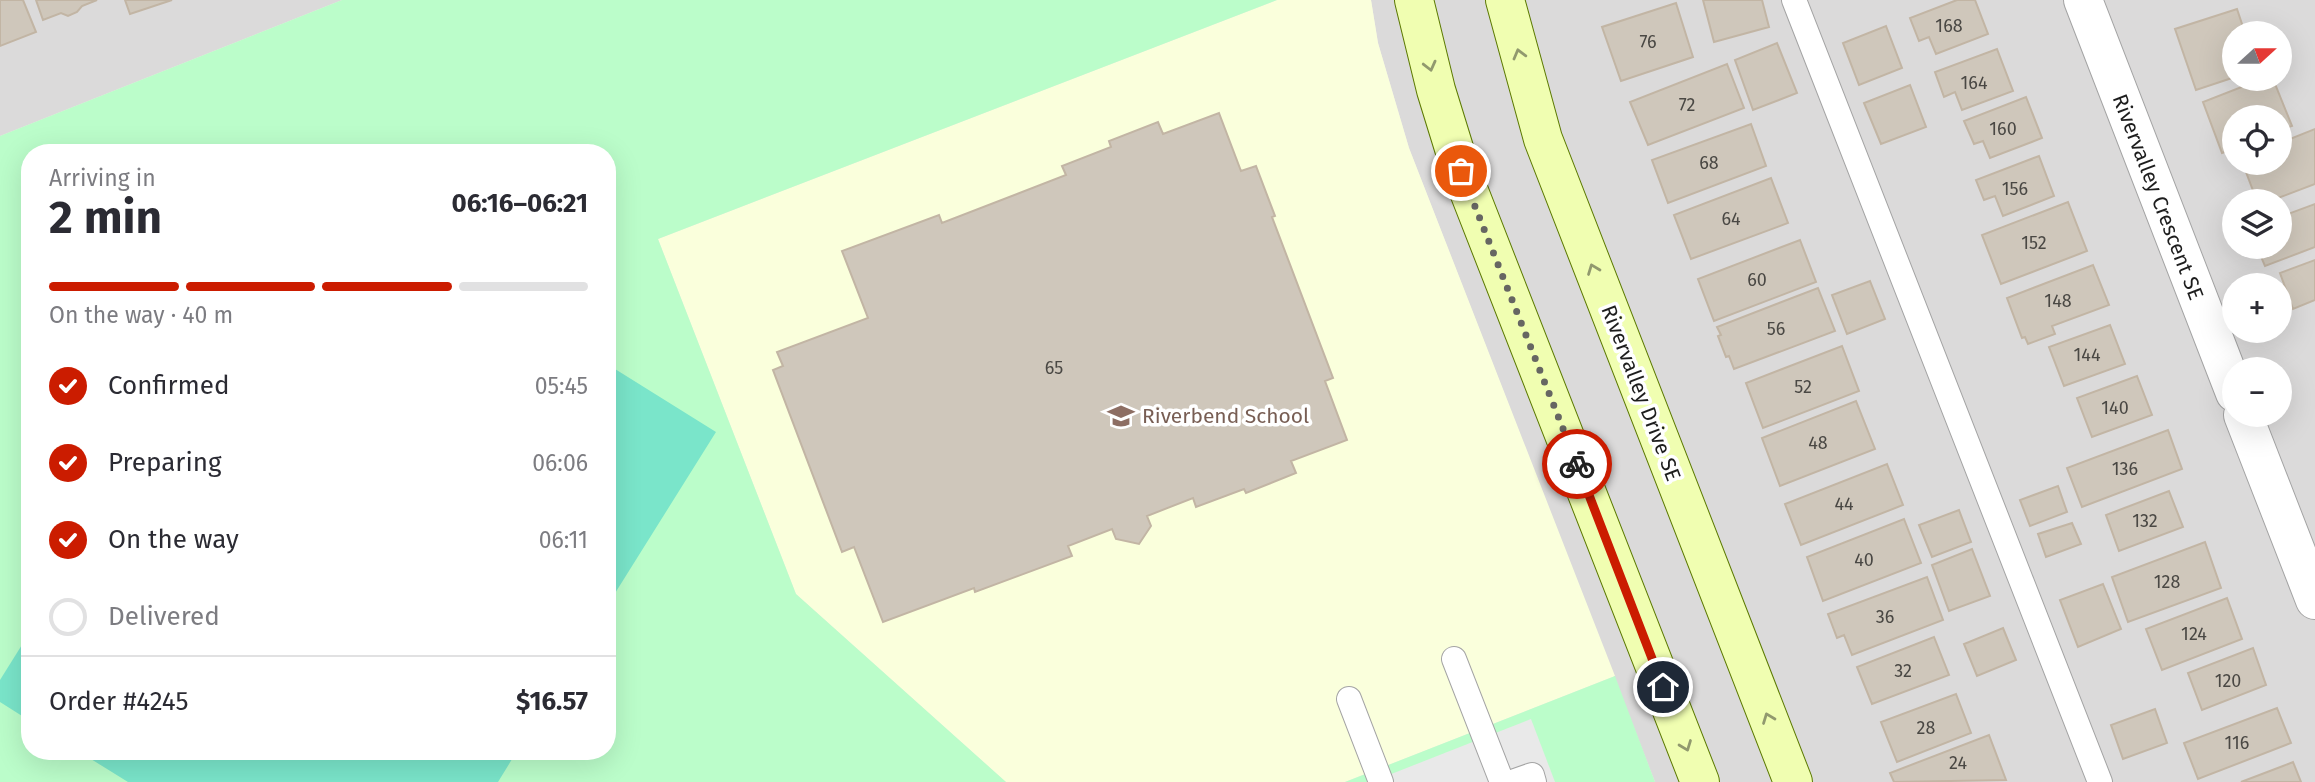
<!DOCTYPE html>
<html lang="en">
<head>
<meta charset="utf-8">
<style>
	:root { --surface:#fff; --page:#f2f2f3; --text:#2b2b33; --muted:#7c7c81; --line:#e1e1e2; --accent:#cb1c00 }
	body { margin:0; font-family:"Fira Sans",sans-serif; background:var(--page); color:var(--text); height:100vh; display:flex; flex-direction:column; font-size:26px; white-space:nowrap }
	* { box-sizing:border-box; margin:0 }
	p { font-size:23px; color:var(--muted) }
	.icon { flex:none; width:38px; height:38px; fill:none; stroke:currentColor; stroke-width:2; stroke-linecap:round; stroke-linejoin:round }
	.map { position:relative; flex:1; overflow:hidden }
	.side { position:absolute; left:21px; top:144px; width:595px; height:616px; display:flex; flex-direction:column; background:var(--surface); border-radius:28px; box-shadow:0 7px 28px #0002 }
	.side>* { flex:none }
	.needle { width:46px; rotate:69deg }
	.controls { position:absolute; left:2222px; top:21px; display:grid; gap:14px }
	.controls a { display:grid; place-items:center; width:70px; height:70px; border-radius:50%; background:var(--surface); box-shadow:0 7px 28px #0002; font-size:35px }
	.pin { position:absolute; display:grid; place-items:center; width:60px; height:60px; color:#fff; margin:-30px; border:4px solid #fff; border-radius:50%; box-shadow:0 2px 7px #0007 }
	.courier { position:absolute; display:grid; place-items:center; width:70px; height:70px; margin:-35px; border:5px solid #cb1c00; border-radius:50%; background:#fff; color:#222; box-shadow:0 2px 9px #0007 }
	.overview em { font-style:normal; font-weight:700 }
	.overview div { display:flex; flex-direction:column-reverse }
	.overview { display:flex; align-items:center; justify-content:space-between; height:119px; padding:0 28px }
	h1 { font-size:46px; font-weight:700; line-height:52px }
	.bar { display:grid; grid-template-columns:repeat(4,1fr); gap:10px 7px; align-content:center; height:84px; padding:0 28px }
	.bar i { height:9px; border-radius:5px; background:var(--line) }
	.bar .active { background:var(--accent) }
	.bar p { grid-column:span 4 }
	.line { display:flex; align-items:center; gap:18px; padding:0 28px; border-top:2px solid var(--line) }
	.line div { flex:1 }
	ol { padding:0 28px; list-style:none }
	li { display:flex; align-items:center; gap:21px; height:77px }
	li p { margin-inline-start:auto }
	li .icon { padding:7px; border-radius:50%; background:var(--accent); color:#fff; stroke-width:4 }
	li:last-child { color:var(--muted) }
	li i { width:38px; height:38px; border:4px solid var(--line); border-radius:50% }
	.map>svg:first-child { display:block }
	.residential { fill:#dbdada; fill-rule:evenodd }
	.education { fill:#faffdc }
	.park { fill:#bbfdca; fill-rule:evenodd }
	.pitch { fill:#7ae5ca }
	.parking { fill:#e9e9e9 }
	.building { fill:#cfc7bb; stroke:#c2b5a4; stroke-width:2 }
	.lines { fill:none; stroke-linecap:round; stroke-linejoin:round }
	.lane-casing { stroke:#a4a4a4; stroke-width:26 }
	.street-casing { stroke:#a4a4a4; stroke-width:40 }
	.secondary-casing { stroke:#5b7900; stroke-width:40 }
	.lane { stroke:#fff; stroke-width:24 }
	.street { stroke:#fff; stroke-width:38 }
	.secondary { stroke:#f0feb1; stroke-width:38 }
	.oneway { stroke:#91996e }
	.done { stroke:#666662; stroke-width:7; stroke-dasharray:0 12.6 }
	.route { stroke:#cb1c00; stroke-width:9 }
	.labels { text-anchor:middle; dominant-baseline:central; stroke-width:7; stroke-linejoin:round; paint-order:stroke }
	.number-label { font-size:18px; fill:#4a4844 }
	.street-label { font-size:21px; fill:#1d1d1d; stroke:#fff }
	.education-label { font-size:21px; fill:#785e54; stroke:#fff; text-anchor:start }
</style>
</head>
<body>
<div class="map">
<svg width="2315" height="782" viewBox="0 0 2315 782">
	<rect width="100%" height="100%" fill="#efede2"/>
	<path class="residential" d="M 0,0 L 342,0 L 0,136 Z
		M 1371,0 L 2315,0 L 2315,782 L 1655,782 L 1409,148 L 1378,43 ZM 2235,33 L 2280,33 L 2280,79 L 2235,79 ZM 2235,117 L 2280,117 L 2280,163 L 2235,163 ZM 2235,201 L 2280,201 L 2280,247 L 2235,247 ZM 2235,285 L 2280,285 L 2280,331 L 2235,331 ZM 2235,369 L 2280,369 L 2280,415 L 2235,415 Z"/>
	<path class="education" d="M 1277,0 L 1371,0 L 1378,43 L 1409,148 L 1615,676 L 1345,782 L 1006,782 L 796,594 L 658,239 Z"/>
	<path class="park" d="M 342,0 L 1277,0 L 658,239 L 796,594 L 1006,782 L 0,782 L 0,136 ZM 30,152 L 607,152 L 607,751 L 30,751 Z
		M 1615,676 L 1655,782 L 1345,782 Z"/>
	<path class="pitch" d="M 607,364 L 716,432 L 607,606 Z
		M 30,632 L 30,721 L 0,702 L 0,680 Z
		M 78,751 L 517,751 L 498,782 L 128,782 Z"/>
	<path class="parking" d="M 1531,719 L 1555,782 L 1371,782 Z"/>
	<path class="building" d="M 0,0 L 23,0 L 36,32 L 0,46 Z
		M 36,0 L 97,0 L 82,6 L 77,12 L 68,16 L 61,13 L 43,20 Z
		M 125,0 L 172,0 L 130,14 Z
		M 1703,0 L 1762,0 L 1769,27 L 1714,42 Z
		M 1957,0 L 1975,0 L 1988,34 L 1936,54 L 1929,37 L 1919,41 L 1910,18 Z
		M 1676,3 L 1693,57 L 1621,81 L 1602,27 Z
		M 2237,9 L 2245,33 L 2235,33 L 2235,77 L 2196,90 L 2175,29 Z
		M 1886,26 L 1902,68 L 1859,85 L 1843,43 Z
		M 1777,43 L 1797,93 L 1753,110 L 1735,60 Z
		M 1997,49 L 2013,91 L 1962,110 L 1955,92 L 1944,97 L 1935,72 Z
		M 1727,64 L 1744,108 L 1648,145 L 1630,102 Z
		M 2262,79 L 2273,79 L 2292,126 L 2280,130 L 2280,117 L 2235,117 L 2235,149 L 2222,153 L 2203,102 Z
		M 1910,85 L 1926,127 L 1881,144 L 1864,103 Z
		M 2026,97 L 2042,138 L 1990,158 L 1983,141 L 1974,144 L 1964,121 Z
		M 1219,113 L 1241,171 L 1256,166 L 1275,216 L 1272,217 L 1333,378 L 1325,381 L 1347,440 L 1291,461 L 1296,473 L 1246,493 L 1244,489 L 1196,507 L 1193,498 L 1147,516 L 1151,526 L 1139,544 L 1116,539 L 1112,529 L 1068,546 L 1072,556 L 975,592 L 974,588 L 883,622 L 854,547 L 842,552 L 773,370 L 783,366 L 777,352 L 868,318 L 842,251 L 939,215 L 942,223 L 1066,175 L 1062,166 L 1111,147 L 1109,141 L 1158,122 L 1163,134 Z
		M 1751,124 L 1766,166 L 1668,203 L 1652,160 Z
		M 2315,129 L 2315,184 L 2270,201 L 2257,201 L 2246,172 L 2256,168 L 2254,163 L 2280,163 L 2280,143 Z
		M 2039,156 L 2054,196 L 2003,216 L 1995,196 L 1984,200 L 1976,180 Z
		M 1771,178 L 1788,223 L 1691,259 L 1674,215 Z
		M 2068,202 L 2087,251 L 2001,284 L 1982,235 Z
		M 2315,204 L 2315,247 L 2265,266 L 2257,247 L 2280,247 L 2280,217 Z
		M 1800,240 L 1816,282 L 1714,321 L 1698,279 Z
		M 2315,260 L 2315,300 L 2293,309 L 2280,273 Z
		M 2093,265 L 2109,305 L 2052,326 L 2055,334 L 2028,344 L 2025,337 L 2022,338 L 2007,298 Z
		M 1870,281 L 1885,319 L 1847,334 L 1832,295 Z
		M 1818,288 L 1835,331 L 1734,369 L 1729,356 L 1726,357 L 1718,336 L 1721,335 L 1717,327 Z
		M 2110,325 L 2125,364 L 2064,386 L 2049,347 Z
		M 1842,346 L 1859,391 L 1763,428 L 1746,383 Z
		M 2137,376 L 2152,415 L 2092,437 L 2077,398 Z
		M 1856,401 L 1875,449 L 1780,486 L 1762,438 Z
		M 2168,430 L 2182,469 L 2082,507 L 2067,468 Z
		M 1887,464 L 1903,505 L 1801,545 L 1785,504 Z
		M 2058,486 L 2067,512 L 2030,526 L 2020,500 Z
		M 2169,491 L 2183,527 L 2119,551 L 2106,515 Z
		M 1959,510 L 1971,542 L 1932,557 L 1919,525 Z
		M 1904,519 L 1921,563 L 1823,601 L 1807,557 Z
		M 2072,523 L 2081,544 L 2046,557 L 2038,534 Z
		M 2205,542 L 2221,588 L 2128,622 L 2112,577 Z
		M 1972,549 L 1990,596 L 1949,611 L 1932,565 Z
		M 1927,577 L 1943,620 L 1852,655 L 1844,635 L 1837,638 L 1828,614 Z
		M 2103,584 L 2121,629 L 2078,647 L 2060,600 Z
		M 2227,598 L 2242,639 L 2162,670 L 2146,629 Z
		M 2003,628 L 2016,660 L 1977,676 L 1964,644 Z
		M 1934,637 L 1949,675 L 1872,704 L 1857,667 Z
		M 2253,648 L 2266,685 L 2202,710 L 2188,673 Z
		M 1956,694 L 1971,733 L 1897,762 L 1881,722 Z
		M 2277,708 L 2291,743 L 2198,779 L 2184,743 Z
		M 2155,709 L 2167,743 L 2123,759 L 2111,725 Z
		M 1989,735 L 2006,780 L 1894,782 L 1890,773 Z
		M 2293,762 L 2301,782 L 2241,782 L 2283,766 Z"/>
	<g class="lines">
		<g class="lane-casing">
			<path id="lane" d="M 1794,0 L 2100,782
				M 1454,659 L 1502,782
				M 1349,699 L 1381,782
				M 1512,782 L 1532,775 L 1534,782"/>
		</g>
		<g class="street-casing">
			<path id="street" d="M 2083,0 L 2235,393
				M 2243,415 L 2315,600"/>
		</g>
		<g class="secondary-casing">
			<path id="secondary" d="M 1414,0 L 1436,90 L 1461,171 L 1700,782
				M 1505,0 L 1543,139 L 1793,782"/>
		</g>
		<use href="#lane" class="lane"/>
		<use href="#street" class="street"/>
		<use href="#secondary" class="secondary"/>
	</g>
	<defs><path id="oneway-chevron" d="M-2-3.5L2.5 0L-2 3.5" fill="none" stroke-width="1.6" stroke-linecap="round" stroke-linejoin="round" transform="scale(1.75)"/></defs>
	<g class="oneway">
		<use href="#oneway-chevron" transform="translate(1519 54) rotate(-105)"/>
		<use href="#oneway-chevron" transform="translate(1430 66) rotate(76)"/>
		<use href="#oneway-chevron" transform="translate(1593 269) rotate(-111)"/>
		<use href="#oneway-chevron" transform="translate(1768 718) rotate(-111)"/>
		<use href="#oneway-chevron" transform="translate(1686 746) rotate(69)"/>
	</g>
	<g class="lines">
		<path class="done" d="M 1461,171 L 1577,464"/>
		<path class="route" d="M 1577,464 L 1663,687"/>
	</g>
	<defs>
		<g id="school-bare" transform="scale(2.1)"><path d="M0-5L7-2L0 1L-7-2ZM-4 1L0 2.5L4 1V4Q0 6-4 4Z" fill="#8d6e63" stroke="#fff" stroke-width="2.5" paint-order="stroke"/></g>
	</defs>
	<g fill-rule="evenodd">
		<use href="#school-bare" x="1121" y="416"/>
	</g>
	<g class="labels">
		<g class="number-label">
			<text x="1949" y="26">168</text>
			<text x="1648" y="42">76</text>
			<text x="1974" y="83">164</text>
			<text x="1687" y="105">72</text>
			<text x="2003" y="129">160</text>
			<text x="1709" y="163">68</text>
			<text x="2015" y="189">156</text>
			<text x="1731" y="219">64</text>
			<text x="2034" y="243">152</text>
			<text x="1757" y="280">60</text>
			<text x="2058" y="301">148</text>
			<text x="1776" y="329">56</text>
			<text x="2087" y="355">144</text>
			<text x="1054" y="368">65</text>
			<text x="1803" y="387">52</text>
			<text x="2115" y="408">140</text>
			<text x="1818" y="443">48</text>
			<text x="2125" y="469">136</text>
			<text x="1844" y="504">44</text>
			<text x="2145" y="521">132</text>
			<text x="1864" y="560">40</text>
			<text x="2167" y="582">128</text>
			<text x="1885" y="617">36</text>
			<text x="2194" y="634">124</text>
			<text x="1903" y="671">32</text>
			<text x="2228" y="681">120</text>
			<text x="1926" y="728">28</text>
			<text x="2237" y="743">116</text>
			<text x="1958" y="763">24</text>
		</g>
		<g class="street-label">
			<text transform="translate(2158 197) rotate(69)">Rivervalley Crescent SE</text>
			<text transform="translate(1641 393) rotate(69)">Rivervalley Drive SE</text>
		</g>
		<g class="education-label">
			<text x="1142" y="416">Riverbend School</text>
		</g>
	</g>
</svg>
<div class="controls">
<a><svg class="needle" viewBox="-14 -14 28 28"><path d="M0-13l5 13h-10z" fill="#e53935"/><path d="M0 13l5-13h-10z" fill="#7c7c81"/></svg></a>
<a><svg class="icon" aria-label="locate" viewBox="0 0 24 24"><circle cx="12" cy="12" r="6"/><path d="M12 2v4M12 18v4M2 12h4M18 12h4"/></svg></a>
<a><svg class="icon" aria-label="layers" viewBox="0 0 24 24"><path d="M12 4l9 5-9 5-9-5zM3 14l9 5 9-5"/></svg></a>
<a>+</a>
<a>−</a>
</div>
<div class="pin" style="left:1461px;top:171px;background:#ea580c"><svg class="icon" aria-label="bag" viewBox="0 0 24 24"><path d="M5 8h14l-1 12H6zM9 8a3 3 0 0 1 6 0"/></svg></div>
<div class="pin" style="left:1663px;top:687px;background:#1f2937"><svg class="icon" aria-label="home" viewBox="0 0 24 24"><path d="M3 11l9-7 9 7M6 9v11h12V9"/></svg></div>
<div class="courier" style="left:1577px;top:464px"><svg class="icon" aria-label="bike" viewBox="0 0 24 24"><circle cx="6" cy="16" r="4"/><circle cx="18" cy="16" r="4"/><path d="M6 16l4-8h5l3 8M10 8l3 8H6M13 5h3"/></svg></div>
<section class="side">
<div class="overview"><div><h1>2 min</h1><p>Arriving in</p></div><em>06:16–06:21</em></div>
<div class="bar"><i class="active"></i><i class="active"></i><i class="active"></i><i></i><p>On the way · 40 m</p></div>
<ol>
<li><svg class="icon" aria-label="check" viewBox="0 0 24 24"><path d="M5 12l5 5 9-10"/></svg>Confirmed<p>05:45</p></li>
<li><svg class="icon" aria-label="check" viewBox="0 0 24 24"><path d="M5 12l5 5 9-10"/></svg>Preparing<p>06:06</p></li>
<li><svg class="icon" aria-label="check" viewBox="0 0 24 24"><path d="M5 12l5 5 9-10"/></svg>On the way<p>06:11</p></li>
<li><i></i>Delivered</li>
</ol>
<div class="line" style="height:91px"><div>Order #4245</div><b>$16.57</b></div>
</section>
</div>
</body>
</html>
